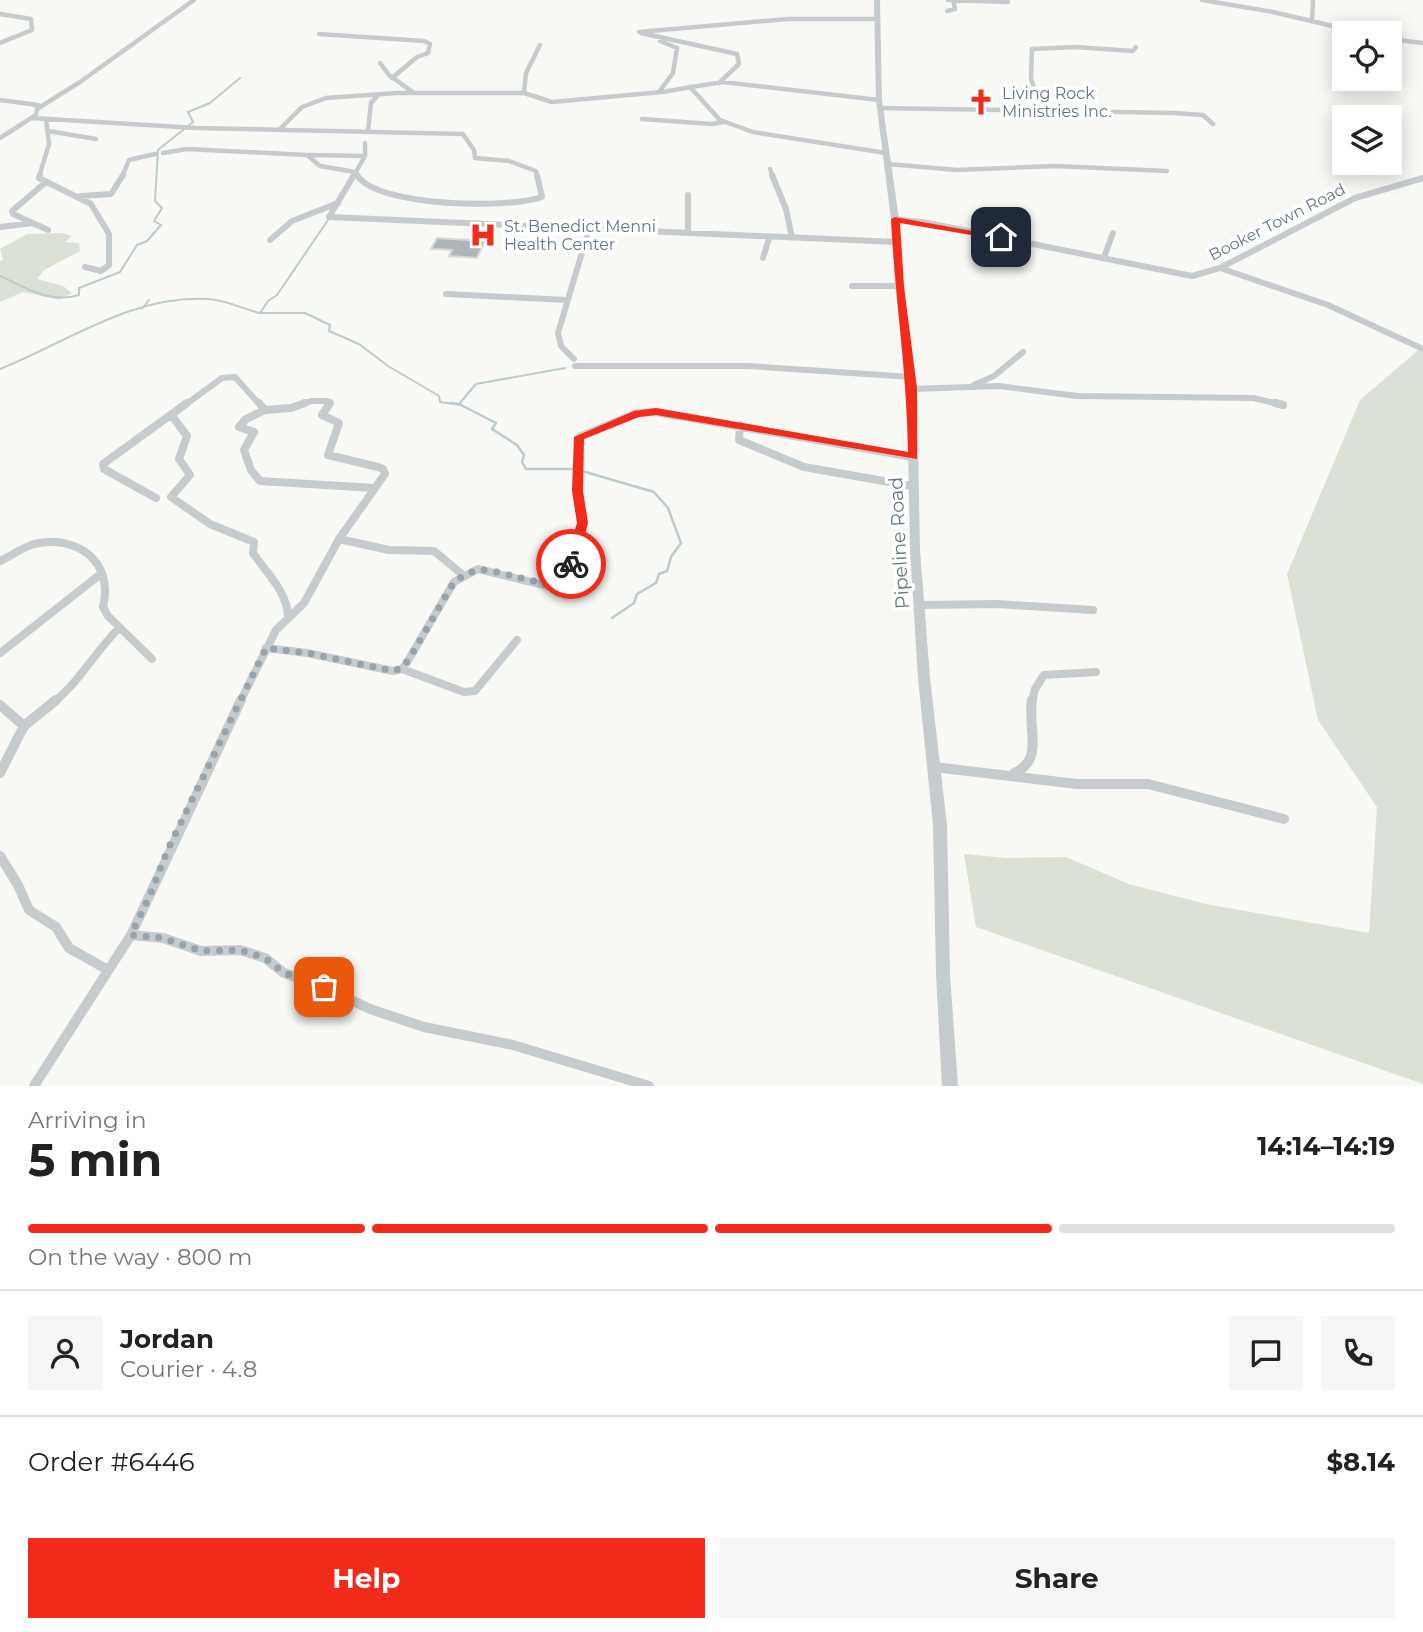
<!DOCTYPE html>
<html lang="en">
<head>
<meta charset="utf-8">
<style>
	:root { --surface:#fff; --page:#f6f6f6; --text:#222; --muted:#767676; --line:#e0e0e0; --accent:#f32b1a }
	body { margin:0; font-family:Montserrat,sans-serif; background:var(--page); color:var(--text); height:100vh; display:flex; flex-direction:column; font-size:26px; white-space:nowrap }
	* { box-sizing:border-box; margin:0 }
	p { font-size:23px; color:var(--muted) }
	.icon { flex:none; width:38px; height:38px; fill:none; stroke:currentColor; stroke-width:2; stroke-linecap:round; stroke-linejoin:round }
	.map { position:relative; height:1086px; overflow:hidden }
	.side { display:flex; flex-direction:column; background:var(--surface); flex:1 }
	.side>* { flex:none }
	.controls { position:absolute; left:1332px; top:21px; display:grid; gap:14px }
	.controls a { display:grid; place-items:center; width:70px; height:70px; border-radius:0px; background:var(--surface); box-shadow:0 4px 18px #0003; font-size:35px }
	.pin { position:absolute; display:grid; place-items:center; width:60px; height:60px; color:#fff; margin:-30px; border-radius:14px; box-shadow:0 4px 10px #0006 }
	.courier { position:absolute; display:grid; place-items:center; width:70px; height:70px; margin:-35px; border:5px solid #f32b1a; border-radius:50%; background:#fff; color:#222; box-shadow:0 2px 9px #0007 }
	.overview em { font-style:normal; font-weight:700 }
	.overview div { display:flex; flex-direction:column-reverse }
	.overview { display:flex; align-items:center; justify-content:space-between; height:119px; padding:0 28px }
	h1 { font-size:46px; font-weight:700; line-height:52px }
	.bar { display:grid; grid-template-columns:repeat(4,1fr); gap:10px 7px; align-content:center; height:84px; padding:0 28px }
	.bar i { height:9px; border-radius:5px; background:var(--line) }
	.bar .on { background:var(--accent) }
	.bar p { grid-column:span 4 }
	.line { display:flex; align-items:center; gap:18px; padding:0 28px; border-top:2px solid var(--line) }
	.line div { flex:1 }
	.round { display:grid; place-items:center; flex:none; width:74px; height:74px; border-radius:0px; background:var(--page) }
	.action { display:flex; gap:14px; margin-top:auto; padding:14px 28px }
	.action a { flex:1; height:80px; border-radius:0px; background:var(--accent); color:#fff; font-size:28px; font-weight:700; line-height:80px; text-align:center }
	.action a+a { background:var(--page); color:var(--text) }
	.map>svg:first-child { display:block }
	.green { fill:#dbe1d5 }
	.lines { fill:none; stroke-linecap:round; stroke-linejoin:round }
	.stream-far1 { stroke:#bccbcd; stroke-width:2 }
	.stream { stroke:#bccbcd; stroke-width:2.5 }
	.building { fill:#abb7bb; stroke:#dad9d7; stroke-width:2 }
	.minor-far3 { stroke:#c6cbce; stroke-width:4.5 }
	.minor-far2 { stroke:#c6cbce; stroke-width:6 }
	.minor-far1 { stroke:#c6cbce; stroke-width:8 }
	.minor { stroke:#c6cbce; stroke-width:10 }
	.tertiary { fill:#c6cbce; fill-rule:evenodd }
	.route { fill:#f32b1a }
	.done { stroke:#95a5ab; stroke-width:7; stroke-dasharray:0 12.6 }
	.labels { text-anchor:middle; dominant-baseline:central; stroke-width:7; stroke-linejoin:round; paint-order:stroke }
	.far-poi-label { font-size:16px; fill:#607983; stroke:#fff; text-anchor:start }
	.far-street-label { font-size:16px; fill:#607983; stroke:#fff }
	.street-label { font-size:19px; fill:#607983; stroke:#fff }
</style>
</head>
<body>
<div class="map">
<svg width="1423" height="1086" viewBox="0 0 1423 1086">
	<rect width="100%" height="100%" fill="#f8f8f5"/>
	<path class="green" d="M 62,233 L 72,236 L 65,242 L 79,243 L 80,251 L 44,270 L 37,279 L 63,286 L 72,293 L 59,300 L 23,292 L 0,302 L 0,261 L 3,260 L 0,249 L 27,234 Z
		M 1423,346 L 1423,1084 L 976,927 L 964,854 L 1007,858 L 1066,857 L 1129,884 L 1206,904 L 1369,933 L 1377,807 L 1318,720 L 1287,574 L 1360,400 Z"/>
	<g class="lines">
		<path class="stream-far1" d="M 0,276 C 26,288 50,304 79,295 L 79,288 L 120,272 L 137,245 L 147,241 L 161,225 L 154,221 L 162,208 L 155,201 L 158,150 L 193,122 L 188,112 L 210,103 L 240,78
			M 142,309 L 149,300
			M 260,313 L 305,313 L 330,325 L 329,331 L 359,344 L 388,366 L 439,396 L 440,402 L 461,405
			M 0,369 C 66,343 133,294 208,299 C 226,300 243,309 260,313 L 268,301 L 277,295 L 328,220
			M 459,404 L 476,384 L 565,368"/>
		<path class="stream" d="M 451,403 L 459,404 L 496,423 L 492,429 L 517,445 L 524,455 L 522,462 L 526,469 L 575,469 L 654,492 L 668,508 L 681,543 L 671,557 L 667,571 L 659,574 L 656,583 L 637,594 L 634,603 L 612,618"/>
	</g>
	<path class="building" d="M 437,238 L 485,241 L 477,258 L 449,256 L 452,250 L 431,249 Z"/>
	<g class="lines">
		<path class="minor-far3" d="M 948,0 L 1008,2
			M 1202,0 L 1273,12 L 1362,33
			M 947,11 L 955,9 L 953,0
			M 0,14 L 31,19 L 32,30 L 0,43
			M 1312,21 L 1313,0
			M 639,32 L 788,19 L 878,19
			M 641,33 L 737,54 L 739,64 L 719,83
			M 319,34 L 424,41 L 430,44 L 428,53 L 417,57 L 392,78
			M 1390,39 L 1423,43
			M 380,63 L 389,75 L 414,93
			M 690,87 L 720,120 L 753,132 L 886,153
			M 659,92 L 673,73 L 677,48 L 660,41
			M 524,93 L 526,73 L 540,45
			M 0,100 L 38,105 L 37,109
			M 880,108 L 1174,113 L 1203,115 L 1213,124
			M 1042,110 L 1031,79 L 1032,49 L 1075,47 L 1133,51 L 1136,47
			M 32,118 L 196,128 L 463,134 L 474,150 L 475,158 L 509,161 L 536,171 L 537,177
			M 642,119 L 712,124 L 724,122
			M 281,128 L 302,107 L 326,98 L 398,93 L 524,93 L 552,102 L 662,92 L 722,82 L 879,100
			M 48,131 L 96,139
			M 368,131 L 371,103 L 378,95
			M 0,138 L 36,115 L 37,109 L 80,82 L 194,0
			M 163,153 L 187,149 L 307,155 L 320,166 L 355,172 L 358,177
			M 309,155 L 365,156
			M 888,164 L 957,170 L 1055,166 L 1167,171
			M 770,169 L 773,177
			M 39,177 L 49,144 L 46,119
			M 122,177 L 129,160 L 155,154
			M 353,177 L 365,156 L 365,143"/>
		<path class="minor-far2" d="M 40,175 L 39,178 L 91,204 L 109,234 L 109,265 L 101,271 L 85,267
			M 354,175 L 329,217 L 896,242
			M 357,175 C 376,207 509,209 542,197 L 537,175
			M 772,175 L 786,209 L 792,238
			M 46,182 L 12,211 L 13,214 L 48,230
			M 688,195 L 688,233
			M 81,196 L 111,194 L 123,175
			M 895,219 L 928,223 L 1192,276 L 1220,268 L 1355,198 L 1423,178
			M 0,227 L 33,223
			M 270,240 L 292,221 L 338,203
			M 1104,257 L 1113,233
			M 763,258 L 769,238
			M 1220,268 L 1328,305 L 1423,349
			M 852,286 L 899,286
			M 446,294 L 566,300
			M 574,359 L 561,346 L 558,333 L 589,229
			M 575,366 L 749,366 L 911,377
			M 974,385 L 994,376 L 1023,352
			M 912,389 L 999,386 L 1077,396 L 1253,398 L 1283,405
			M 185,405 L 222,378 L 235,377 L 260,405
			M 300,405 L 311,401 L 327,401 L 329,405"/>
		<path class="minor-far1" d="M 259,403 L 265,410 L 291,408 L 305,403
			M 1275,403 L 1283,405
			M 265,410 L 246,419 L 239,427 L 254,432 L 244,450 L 251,470 L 260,481 L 374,488
			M 172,416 L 187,436 L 179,459 L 190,475 L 171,497 L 210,524 L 254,542 L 253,553 C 266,572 288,593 288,617
			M 740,425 L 739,440 L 804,467 L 912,486
			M 156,498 L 104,469 L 103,464 L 187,403
			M 339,539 L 389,550 L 434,551 L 463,575
			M 0,561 C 11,556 23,547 34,544 C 78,534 114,562 103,607 L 108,616 L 152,659
			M 919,605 L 997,604 L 1093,610
			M 266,648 L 307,653 L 393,671 L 402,669 L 409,659 L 454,582 L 478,569 L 548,586 L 558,585 L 565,579 L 583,523 L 577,491 L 579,437 L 637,413 L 656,412 L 913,457
			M 0,653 L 102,573
			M 402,669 L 464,692 L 475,691 L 517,640
			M 54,702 C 80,681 95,652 119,628
			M 240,702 L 276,630 L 304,603 L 339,539 L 385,474 L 383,469 L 378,467 L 328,455 L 339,423 L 322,415 L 330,403
			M 1032,702 L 1035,689 L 1044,675 L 1096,672"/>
		<path class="minor" d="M 0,705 L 24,726
			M 934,767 L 1077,784 L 1148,784 L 1284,819
			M 0,773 L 24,726 L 56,700
			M 1014,773 C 1045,760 1027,728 1032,700
			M 0,856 L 18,885 L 29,910 L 56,927 L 69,948 L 108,970
			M 131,935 L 163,938 L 201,951 L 240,950 L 265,958 L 284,973 L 324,987 L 370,1009 L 424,1027 L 513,1045 L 649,1086
			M 34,1086 L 131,935 L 241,700"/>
		<path class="tertiary" d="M 874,0 L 880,0 L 882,100 L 899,219 L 903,286 L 917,389 L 920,550 L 930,678 L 947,825 L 950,975 L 958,1086 L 942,1086 L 936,975 L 933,825 L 918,678 L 910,550 L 907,389 L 895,286 L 891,219 L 876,100 Z"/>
	</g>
	<path class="route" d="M 895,217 L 1005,237 L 1001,240 L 900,223 L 904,286 L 917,389 L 917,459 L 656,415 L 639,417 L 584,439 L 583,491 L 588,523 L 577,564 L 571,568 L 567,567 L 565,564 L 577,523 L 572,491 L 574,437 L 634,411 L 656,408 L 908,452 C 907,374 895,297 891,219 Z"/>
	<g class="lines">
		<path class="done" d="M 324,987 L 284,973 L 265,958 L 240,950 L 201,951 L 163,938 L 131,935 L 150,895 L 168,849 L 266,648 L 307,653 L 393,671 L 402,668 L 409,659 L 454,582 C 465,574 475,569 489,570 L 553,586 L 565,579 L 571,564"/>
	</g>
	<defs>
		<g id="church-bare" transform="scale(2.1)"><path d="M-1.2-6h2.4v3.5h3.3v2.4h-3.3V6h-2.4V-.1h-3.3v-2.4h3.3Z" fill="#f32b1a" stroke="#fff" stroke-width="2.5" paint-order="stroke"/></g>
		<g id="hospital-bare" transform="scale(2.1)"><path d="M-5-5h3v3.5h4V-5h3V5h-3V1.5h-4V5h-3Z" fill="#f32b1a" stroke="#fff" stroke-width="2.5" paint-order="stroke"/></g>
	</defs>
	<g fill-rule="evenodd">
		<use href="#church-bare" x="981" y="102"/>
		<use href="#hospital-bare" x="483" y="235"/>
	</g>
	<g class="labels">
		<g class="far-poi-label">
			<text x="1002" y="93">Living Rock<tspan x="1002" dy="18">Ministries Inc.</tspan></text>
			<text x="504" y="226">St. Benedict Menni<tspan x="504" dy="18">Health Center</tspan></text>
		</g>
		<g class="far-street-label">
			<text transform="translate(1277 222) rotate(-27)">Booker Town Road</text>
		</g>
		<g class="street-label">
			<text transform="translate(899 543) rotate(-93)">Pipeline Road</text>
		</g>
	</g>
</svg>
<div class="controls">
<a><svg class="icon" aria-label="locate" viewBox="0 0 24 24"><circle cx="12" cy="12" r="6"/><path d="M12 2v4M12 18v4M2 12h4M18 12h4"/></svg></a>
<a><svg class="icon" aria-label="layers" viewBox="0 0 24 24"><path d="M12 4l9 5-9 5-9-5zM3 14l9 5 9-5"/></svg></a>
</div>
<div class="pin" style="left:324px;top:987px;background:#ea580c"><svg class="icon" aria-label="bag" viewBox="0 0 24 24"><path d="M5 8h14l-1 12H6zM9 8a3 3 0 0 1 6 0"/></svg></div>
<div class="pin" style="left:1001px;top:237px;background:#1f2937"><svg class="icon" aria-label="home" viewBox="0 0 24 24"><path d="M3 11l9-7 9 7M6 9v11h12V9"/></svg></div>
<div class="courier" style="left:571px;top:564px"><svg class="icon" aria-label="bike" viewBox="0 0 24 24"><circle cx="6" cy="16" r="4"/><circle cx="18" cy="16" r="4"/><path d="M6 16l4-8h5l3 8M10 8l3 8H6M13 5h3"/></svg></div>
</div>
<section class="side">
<div class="overview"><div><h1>5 min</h1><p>Arriving in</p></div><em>14:14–14:19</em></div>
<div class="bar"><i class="on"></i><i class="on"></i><i class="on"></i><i></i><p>On the way · 800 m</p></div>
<div class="line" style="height:126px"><a class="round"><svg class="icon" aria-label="person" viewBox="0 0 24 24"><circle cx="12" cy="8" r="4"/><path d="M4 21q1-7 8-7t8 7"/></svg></a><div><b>Jordan</b><p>Courier · 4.8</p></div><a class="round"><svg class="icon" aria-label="chat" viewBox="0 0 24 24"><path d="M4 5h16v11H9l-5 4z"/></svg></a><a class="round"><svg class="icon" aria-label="phone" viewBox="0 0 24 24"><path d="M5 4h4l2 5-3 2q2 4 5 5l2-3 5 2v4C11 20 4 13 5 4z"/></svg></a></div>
<div class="line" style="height:91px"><div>Order #6446</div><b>$8.14</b></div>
<div class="action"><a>Help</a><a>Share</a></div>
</section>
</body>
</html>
